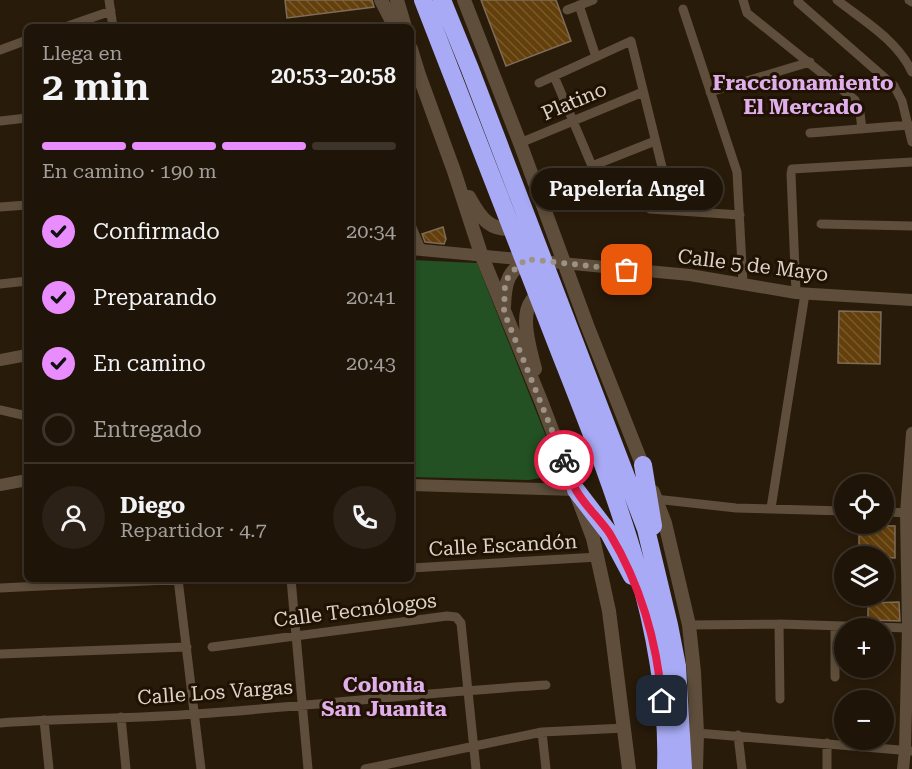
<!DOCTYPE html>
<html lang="es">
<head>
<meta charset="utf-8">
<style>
	:root { --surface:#1f1408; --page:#2c2116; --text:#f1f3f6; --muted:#a19e9c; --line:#3c3329; --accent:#e98dfe }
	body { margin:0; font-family:"Roboto Serif",serif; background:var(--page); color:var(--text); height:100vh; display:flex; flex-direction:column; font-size:22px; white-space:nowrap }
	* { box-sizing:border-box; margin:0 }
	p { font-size:20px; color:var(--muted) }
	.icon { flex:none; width:33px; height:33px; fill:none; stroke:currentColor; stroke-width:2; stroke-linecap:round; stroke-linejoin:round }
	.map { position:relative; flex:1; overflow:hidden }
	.details { position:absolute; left:24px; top:24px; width:390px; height:558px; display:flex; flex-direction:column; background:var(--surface); border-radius:9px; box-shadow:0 3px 9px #0003,0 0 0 2px var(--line) }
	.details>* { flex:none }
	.buttons { position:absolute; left:834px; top:474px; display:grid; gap:12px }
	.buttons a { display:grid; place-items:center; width:60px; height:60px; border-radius:50%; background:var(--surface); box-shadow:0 3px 9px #0003,0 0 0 2px var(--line); font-size:30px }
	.pin { position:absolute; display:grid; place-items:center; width:51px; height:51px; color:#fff; margin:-26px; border-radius:12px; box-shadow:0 3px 9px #0006 }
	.courier { position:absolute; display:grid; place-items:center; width:60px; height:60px; margin:-30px; border:4px solid #e11d48; border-radius:50%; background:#fff; color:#222; box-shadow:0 2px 8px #0007 }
	.bubble { position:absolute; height:42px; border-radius:21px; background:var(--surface); box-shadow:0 3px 9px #0003,0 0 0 2px var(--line); font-size:20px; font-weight:600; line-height:42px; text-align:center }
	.headline em { font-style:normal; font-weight:600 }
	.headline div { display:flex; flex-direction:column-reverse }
	.headline { display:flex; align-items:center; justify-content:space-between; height:102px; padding:0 18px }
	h1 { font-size:39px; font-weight:600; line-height:45px }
	.bar { display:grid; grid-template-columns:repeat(4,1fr); gap:9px 6px; align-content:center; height:72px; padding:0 18px }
	.bar i { height:8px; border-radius:4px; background:var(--line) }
	.bar .current { background:var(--accent) }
	.bar p { grid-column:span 4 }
	.line { display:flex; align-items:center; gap:15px; padding:0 18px; border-top:2px solid var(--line) }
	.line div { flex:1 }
	.round { display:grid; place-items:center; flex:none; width:63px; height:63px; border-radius:32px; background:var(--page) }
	ol { padding:0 18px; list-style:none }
	li { display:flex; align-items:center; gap:18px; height:66px }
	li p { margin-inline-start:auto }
	li .icon { padding:6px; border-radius:50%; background:var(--accent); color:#111; stroke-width:4 }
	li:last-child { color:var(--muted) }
	li i { width:33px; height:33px; border:3px solid var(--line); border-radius:50% }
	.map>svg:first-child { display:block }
	.garden { fill:#235123 }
	.building { fill:url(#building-back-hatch); stroke:#7e6c59; stroke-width:1.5 }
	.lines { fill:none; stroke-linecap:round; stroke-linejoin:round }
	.minor { stroke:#5e4e3b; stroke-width:9 }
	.tertiary { stroke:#5e4e3b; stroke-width:12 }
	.secondary { stroke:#5e4e3b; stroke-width:14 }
	.motorway { stroke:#a8aaf5; stroke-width:18 }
	.done { stroke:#9d9286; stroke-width:6; stroke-dasharray:0 10.8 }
	.route { stroke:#e11d48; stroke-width:8 }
	.labels { text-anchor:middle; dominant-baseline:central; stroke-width:6; stroke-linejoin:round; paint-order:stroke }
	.street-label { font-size:20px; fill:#dcd2c8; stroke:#1f1203 }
	.neighbourhood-label { font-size:21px; font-weight:bold; fill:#e0aeeb; stroke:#1f1203 }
</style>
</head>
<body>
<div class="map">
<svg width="912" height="769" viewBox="0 0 912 769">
	<defs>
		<pattern id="building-back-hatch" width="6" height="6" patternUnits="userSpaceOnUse" patternTransform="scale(1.5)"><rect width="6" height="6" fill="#633f0b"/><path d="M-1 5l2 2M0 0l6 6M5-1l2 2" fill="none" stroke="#795a2d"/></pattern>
	</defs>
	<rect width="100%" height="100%" fill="#291b0a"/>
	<path class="garden" d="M 411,260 L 477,263 L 561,474 L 529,480 L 411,477 Z"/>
	<path class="building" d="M 285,0 L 372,0 L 374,7 L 287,18 Z
		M 481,0 L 556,0 L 571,41 L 506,66 Z
		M 443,227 L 446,239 L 444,244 L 425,242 L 422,234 Z
		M 839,311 L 881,312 L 880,364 L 838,363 Z
		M 859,525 L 895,526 L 895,558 L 859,556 Z
		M 899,602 L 900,621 L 868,620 L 868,603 Z"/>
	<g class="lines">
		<path class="minor" d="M 109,0 L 113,27
			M 743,0 L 747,13 L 855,100 L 860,113 L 862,129
			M 799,0 L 798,2 L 894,86 L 902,101 L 912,142
			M 837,0 C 864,21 897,40 912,72
			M 909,0 L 912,2
			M 579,5 L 596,57
			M 683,9 L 737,172 L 743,284
			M 567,10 L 593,0
			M 65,27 L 111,11
			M 0,50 L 27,40
			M 554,76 L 592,166 L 655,141
			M 539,83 L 631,41 L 662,167
			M 710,92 L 810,62
			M 0,121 L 27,118
			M 810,133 L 909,125
			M 520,143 L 643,92
			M 0,207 L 27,205
			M 650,209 L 740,215
			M 821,224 L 912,226
			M 411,225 L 421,249
			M 0,284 L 27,281
			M 796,293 L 791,174 L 792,169 L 912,162
			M 0,410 L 27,416
			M 655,499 L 736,508 L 844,511
			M 771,508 L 805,294
			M 884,512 L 912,513
			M 411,568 L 598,557
			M 178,579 L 201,769
			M 291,579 L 308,769
			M 0,588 L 188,579
			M 779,624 L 780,699
			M 689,625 L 779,624 L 908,628
			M 835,626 L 835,677
			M 212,647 L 447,616 L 456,617 L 461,623 L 476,769
			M 0,654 L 187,647
			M 121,717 L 126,769
			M 44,720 L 49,769
			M 0,723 C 65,718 131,719 196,714 C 313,706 429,692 546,685
			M 542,732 L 546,769
			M 697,733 L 912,751
			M 738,735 L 742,769
			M 827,743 L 827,769
			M 365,769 L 542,732 L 625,728"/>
		<path class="tertiary" d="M 411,249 L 690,275 L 796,293 L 912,300
			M 0,360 L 27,355
			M 0,485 L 27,480
			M 411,485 L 576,490
			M 903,769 L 905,750 L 908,628 L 906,513 L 912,433"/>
		<path class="secondary" d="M 381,0 L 395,27
			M 397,0 L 405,27
			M 464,0 L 520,143 L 587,325 L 646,474
			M 411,49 L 419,75 L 454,171 L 481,254 L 541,401 L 593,538 L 609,611 L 629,769
			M 469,197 C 481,219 491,233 518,228
			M 504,307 C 505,279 508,272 531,256
			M 535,369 C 530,348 513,300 545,293
			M 653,492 L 665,523 L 689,625 L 694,672 L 697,733 L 696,769"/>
		<path class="motorway" d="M 423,0 C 468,117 514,233 559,350 C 610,480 671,628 666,769
			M 442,0 L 470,69 L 646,529 L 669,625 L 677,666 L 683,769
			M 643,465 L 653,526
			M 576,490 L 609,533 L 632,576"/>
	</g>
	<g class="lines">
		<path class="done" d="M 564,460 L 504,312 L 505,285 L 507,279 L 512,272 L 526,259 L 627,270"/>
		<path class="route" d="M 564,460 C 568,470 571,481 576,490 C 585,506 600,519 610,534 C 641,586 657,641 662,701"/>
	</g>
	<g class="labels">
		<g class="street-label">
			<text transform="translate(574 101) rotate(-23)">Platino</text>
			<text transform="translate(753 265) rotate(7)">Calle 5 de Mayo</text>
			<text transform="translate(503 545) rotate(-3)">Calle Escandón</text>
			<text transform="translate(355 610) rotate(-7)">Calle Tecnólogos</text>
			<text transform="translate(215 692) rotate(-4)">Calle Los Vargas</text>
		</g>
		<g class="neighbourhood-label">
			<text x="803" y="83">Fraccionamiento<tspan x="803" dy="24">El Mercado</tspan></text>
			<text x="384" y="685">Colonia<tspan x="384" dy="24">San Juanita</tspan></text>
		</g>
	</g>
</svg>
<div class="buttons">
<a><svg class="icon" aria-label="locate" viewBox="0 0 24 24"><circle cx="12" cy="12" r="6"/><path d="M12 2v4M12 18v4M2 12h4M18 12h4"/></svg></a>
<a><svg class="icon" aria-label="layers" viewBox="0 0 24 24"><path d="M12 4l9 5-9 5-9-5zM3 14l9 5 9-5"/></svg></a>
<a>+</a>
<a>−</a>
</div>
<div class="pin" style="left:627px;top:270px;background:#ea580c"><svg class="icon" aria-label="bag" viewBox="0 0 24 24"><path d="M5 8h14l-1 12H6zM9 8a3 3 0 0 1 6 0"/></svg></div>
<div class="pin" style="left:662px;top:701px;background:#1f2937"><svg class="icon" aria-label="home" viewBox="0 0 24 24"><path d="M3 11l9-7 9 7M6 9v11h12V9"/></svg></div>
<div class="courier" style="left:564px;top:460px"><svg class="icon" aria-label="bike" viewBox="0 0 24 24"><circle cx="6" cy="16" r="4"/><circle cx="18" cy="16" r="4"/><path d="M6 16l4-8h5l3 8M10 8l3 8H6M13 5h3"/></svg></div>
<div class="bubble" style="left:531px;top:168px;width:192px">Papelería Angel</div>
<section class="details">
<div class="headline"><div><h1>2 min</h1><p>Llega en</p></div><em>20:53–20:58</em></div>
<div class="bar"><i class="current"></i><i class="current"></i><i class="current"></i><i></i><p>En camino · 190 m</p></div>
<ol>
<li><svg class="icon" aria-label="check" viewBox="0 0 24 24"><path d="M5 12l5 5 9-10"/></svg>Confirmado<p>20:34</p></li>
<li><svg class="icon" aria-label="check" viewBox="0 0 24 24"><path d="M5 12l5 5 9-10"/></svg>Preparando<p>20:41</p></li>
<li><svg class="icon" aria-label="check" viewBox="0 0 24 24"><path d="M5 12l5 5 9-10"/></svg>En camino<p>20:43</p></li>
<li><i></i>Entregado</li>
</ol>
<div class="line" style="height:108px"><a class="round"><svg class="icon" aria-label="person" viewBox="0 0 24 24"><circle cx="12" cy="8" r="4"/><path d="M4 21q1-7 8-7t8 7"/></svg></a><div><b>Diego</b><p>Repartidor · 4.7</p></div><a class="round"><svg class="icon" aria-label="phone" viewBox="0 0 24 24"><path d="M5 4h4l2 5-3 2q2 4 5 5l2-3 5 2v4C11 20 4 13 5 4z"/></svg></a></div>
</section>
</div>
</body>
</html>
